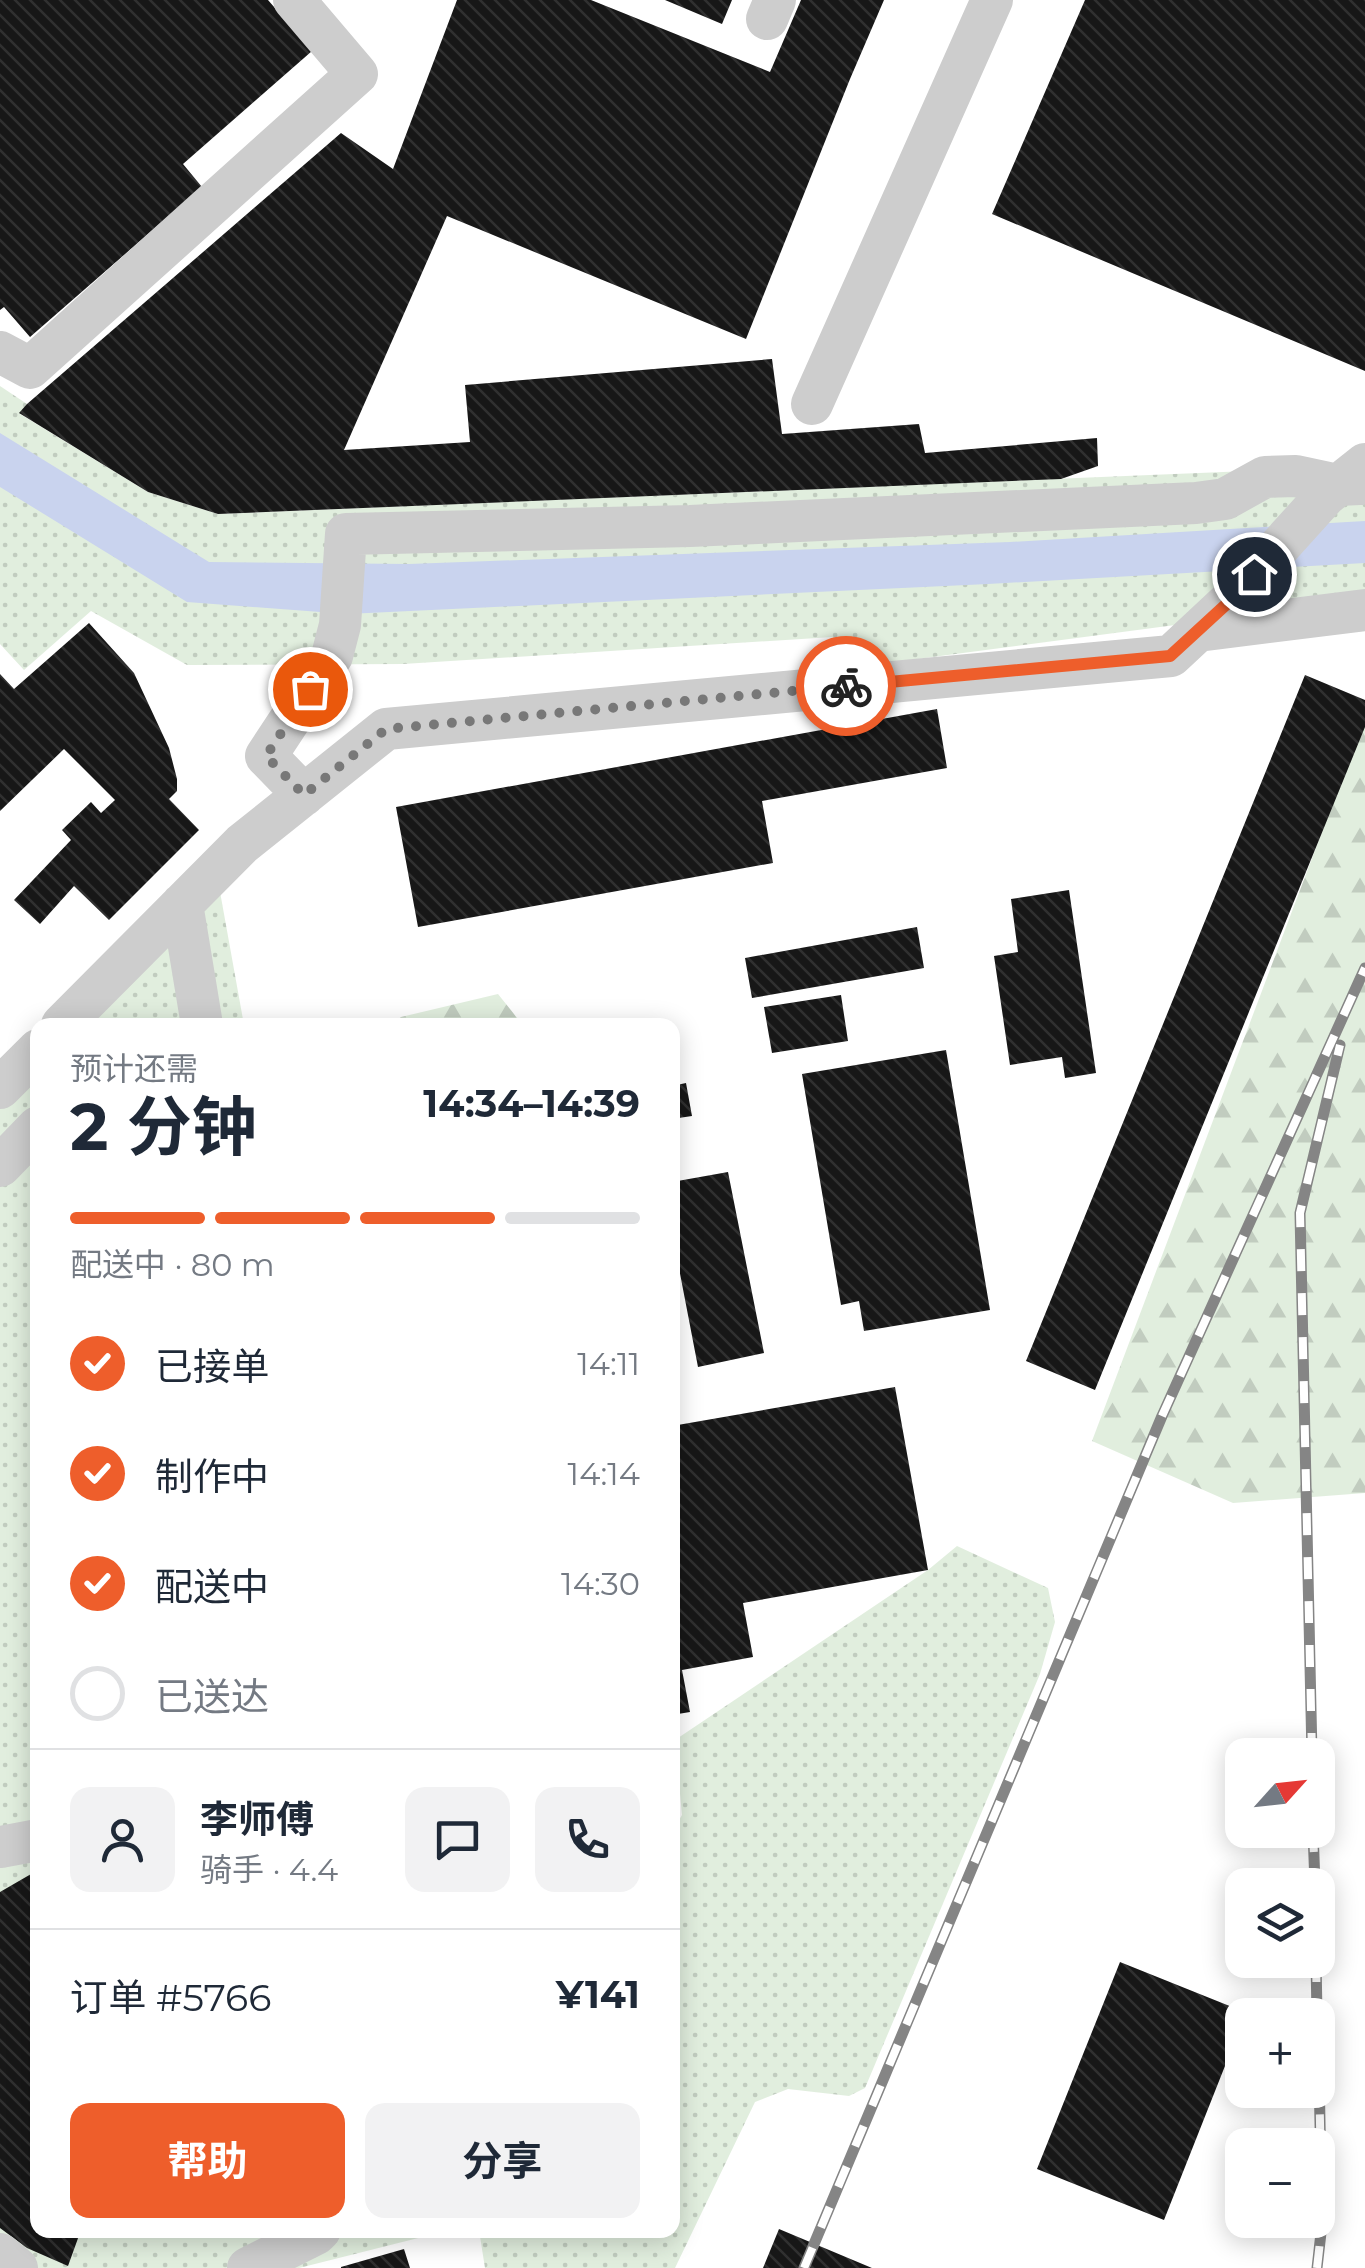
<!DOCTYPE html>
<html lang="zh">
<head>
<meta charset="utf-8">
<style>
	:root { --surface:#fff; --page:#f2f2f3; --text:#1f2937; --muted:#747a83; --line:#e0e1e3; --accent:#ee5e2b }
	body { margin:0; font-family:Montserrat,"Noto Sans SC",sans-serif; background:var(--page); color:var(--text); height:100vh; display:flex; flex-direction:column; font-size:38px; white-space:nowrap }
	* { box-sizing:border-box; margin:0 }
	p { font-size:32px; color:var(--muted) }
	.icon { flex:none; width:55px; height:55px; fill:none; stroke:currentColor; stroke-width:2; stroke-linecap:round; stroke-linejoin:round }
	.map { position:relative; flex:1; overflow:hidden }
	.sheet { position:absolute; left:30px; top:1018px; width:650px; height:1220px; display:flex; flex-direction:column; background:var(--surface); border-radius:20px; box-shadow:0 5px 25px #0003 }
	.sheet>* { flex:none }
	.needle { width:65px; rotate:63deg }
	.tools { position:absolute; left:1225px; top:1738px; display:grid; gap:20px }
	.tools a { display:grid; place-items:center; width:110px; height:110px; border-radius:20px; background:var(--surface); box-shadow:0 5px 25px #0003; font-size:50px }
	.pin { position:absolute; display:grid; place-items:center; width:85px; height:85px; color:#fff; margin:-42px; border:5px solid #fff; border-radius:50%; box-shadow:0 2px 10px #0007 }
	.courier { position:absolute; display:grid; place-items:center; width:100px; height:100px; margin:-50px; border:8px solid #ee5e2b; border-radius:50%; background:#fff; color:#222; box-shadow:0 2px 12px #0007 }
	.headline em { font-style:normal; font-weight:700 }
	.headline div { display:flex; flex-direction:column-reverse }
	.headline { display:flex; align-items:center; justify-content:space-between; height:170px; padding:0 40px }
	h1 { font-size:65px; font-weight:700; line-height:75px }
	.bar { display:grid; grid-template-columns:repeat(4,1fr); gap:15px 10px; align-content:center; height:120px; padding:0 40px }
	.bar i { height:12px; border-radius:8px; background:var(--line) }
	.bar .selected { background:var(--accent) }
	.bar p { grid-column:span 4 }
	.line { display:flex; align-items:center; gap:25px; padding:0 40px; border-top:2px solid var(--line) }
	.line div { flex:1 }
	.round { display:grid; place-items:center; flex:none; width:105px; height:105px; border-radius:20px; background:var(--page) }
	ol { padding:0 40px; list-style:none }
	li { display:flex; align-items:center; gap:30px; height:110px }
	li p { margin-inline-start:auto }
	li .icon { padding:10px; border-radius:50%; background:var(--accent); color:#fff; stroke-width:4 }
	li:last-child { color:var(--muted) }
	li i { width:55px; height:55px; border:5px solid var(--line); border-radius:50% }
	.button { display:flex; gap:20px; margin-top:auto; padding:20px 40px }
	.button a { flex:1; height:115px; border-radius:20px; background:var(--accent); color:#fff; font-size:40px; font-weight:700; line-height:115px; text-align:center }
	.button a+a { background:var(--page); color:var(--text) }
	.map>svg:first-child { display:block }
	.grass { fill:url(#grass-dots) }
	.forest { fill:url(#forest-firs) }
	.water { fill:#c9d3ee }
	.building { fill:url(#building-back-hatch) }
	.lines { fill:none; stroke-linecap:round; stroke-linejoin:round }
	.minor { stroke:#cdcdcd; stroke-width:42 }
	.rail-casing { stroke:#858585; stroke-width:11 }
	.rail { stroke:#fff; stroke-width:8; stroke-dasharray:22; stroke-linecap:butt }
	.done { stroke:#787878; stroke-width:10; stroke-dasharray:0 18 }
	.route { stroke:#ee5e2b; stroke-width:12 }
</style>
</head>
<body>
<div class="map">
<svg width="1365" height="2268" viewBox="0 0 1365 2268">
	<defs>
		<pattern id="grass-dots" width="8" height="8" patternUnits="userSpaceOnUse" patternTransform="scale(2.5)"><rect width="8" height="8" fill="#e1eede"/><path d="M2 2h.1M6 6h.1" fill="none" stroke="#c1ccbf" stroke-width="1.8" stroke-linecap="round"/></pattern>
		<pattern id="forest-firs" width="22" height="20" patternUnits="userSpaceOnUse" patternTransform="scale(2.5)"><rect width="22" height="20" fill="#e1eede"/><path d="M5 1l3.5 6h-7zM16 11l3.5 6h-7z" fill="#c1ccbf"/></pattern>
		<pattern id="building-back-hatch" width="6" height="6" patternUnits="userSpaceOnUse" patternTransform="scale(2.5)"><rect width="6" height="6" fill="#171717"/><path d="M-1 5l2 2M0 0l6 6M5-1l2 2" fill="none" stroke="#303030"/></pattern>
	</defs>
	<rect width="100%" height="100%" fill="#fff"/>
	<path class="grass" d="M 0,386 L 27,404 L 20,414 L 148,492 L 218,514 L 1365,466 L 1365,600 L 834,670 L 833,637 L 403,664 L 187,665 L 91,611 L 24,670 L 0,644 Z
		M 215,864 L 244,1025 L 59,1025 Z
		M 37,1047 L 38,2230 L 450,2230 L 299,2268 L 0,2268 L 0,1085 Z
		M 957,1546 L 1048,1588 L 1055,1622 L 1040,1674 L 865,2088 L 849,2096 L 788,2089 L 755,2102 L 675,2268 L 485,2268 L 479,2230 L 672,2230 L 672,1832 L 682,1815 L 675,1740 L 928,1570 Z"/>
	<path class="forest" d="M 1365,718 L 1365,1493 L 1233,1503 L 1092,1441 Z
		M 498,994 L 518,1019 L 517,1025 L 391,1025 L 401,1017 Z"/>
	<path class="water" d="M 0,433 L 209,562 L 409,564 L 1010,542 L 1365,521 L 1365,563 L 988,584 L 347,614 L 187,602 L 0,487 Z"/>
	<path class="building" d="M 0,0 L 268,0 L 312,51 L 183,164 L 202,187 L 30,337 L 4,307 L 0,310 Z
		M 457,0 L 591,0 L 770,72 L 801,0 L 884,0 L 850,79 L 746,339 L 447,216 L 344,450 L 470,442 L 465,385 L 772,359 L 782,434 L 919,424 L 925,453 L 1097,438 L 1098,466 L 1061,479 L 218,514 L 148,492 L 19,413 L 27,404 L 341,133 L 393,169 Z
		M 665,0 L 732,0 L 722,24 Z
		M 1085,0 L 1365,0 L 1365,371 L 992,214 Z
		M 89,623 L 134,673 L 169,748 L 177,779 L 177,791 L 169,799 L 199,830 L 109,920 L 74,886 L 40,924 L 14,900 L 71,840 L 62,830 L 91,802 L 101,813 L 115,800 L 64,749 L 0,811 L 0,674 L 14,689 Z
		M 1305,675 L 1365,700 L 1365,727 L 1095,1390 L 1026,1361 Z
		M 937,709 L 947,768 L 762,801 L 773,863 L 418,927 L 396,807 Z
		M 1069,890 L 1096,1073 L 1065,1078 L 1062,1057 L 1010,1065 L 994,956 L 1018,952 L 1011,899 Z
		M 917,927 L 924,968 L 752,998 L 745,958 Z
		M 841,995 L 848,1041 L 772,1053 L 764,1007 Z
		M 946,1050 L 990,1310 L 864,1331 L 859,1301 L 841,1305 L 802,1074 Z
		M 686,1083 L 692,1116 L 672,1119 L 672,1086 Z
		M 728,1172 L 764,1353 L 698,1367 L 672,1232 L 672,1182 Z
		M 895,1387 L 928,1570 L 743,1603 L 753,1657 L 682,1670 L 690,1712 L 672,1715 L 672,1426 Z
		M 38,1870 L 38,2230 L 81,2230 L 68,2266 L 27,2248 L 0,2228 L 0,1892 Z
		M 1120,1962 L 1252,2015 L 1242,2015 L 1242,2023 L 1164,2220 L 1037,2169 Z
		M 779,2229 L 872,2268 L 763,2268 Z
		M 404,2249 L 410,2268 L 341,2268 L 341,2267 Z"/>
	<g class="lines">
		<path class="minor" d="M 767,19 L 775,0
			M 0,352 L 30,368 L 357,74 L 294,0
			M 812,404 L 992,0
			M 1198,631 L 1365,610
			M 304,795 L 266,756 L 332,656 L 340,625 L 346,534 L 690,526 L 1196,503 L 1225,499 L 1265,477 L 1296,476 L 1338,485 L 1360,484
			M 182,904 L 202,1025
			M 62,1025 L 242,844 L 386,729 L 1171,656 L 1231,600 L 1326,495 L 1365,464
			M 0,1088 L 38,1050
			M 0,1166 L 38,1127
			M 0,1847 L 38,1840
			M 0,2254 L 17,2268
			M 248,2268 L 316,2234 L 320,2230"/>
		<g class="rail-casing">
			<path id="rail" d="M 1312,1755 L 1300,1213 L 1340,1045
				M 1313,1830 L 1315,1885
				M 1316,1960 L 1317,2015
				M 804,2268 L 1162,1416 L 1365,968
				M 1317,2268 L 1322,2224 L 1318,2021"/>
		</g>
		<use href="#rail" class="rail"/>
	</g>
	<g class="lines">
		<path class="done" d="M 310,689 L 266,756 L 304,795 L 386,729 L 846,686"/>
		<path class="route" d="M 846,686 L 1170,656 L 1231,600 L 1254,574"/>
	</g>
</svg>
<div class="tools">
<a><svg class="needle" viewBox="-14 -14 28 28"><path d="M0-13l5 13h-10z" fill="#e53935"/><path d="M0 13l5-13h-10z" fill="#747a83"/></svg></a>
<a><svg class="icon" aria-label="layers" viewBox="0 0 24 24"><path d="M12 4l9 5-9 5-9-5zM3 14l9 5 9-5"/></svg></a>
<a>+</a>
<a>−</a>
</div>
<div class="pin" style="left:310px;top:689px;background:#ea580c"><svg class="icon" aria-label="bag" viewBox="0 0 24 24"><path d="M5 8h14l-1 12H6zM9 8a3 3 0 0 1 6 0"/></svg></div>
<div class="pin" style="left:1254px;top:574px;background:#1f2937"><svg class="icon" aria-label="home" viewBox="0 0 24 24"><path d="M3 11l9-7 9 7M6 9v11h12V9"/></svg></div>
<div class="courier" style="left:846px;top:686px"><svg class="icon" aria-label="bike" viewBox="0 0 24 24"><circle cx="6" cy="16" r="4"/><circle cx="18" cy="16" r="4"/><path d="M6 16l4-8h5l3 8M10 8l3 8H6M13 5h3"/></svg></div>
<section class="sheet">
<div class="headline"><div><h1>2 分钟</h1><p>预计还需</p></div><em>14:34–14:39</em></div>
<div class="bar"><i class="selected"></i><i class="selected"></i><i class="selected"></i><i></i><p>配送中 · 80 m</p></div>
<ol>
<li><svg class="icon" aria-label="check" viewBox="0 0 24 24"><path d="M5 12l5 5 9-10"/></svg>已接单<p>14:11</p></li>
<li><svg class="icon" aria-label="check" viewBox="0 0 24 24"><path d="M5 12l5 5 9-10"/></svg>制作中<p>14:14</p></li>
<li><svg class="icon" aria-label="check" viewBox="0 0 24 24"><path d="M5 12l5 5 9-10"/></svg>配送中<p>14:30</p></li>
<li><i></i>已送达</li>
</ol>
<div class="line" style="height:180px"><a class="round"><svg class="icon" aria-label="person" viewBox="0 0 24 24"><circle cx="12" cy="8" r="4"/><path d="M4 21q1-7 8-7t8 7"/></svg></a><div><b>李师傅</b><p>骑手 · 4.4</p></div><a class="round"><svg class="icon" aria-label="chat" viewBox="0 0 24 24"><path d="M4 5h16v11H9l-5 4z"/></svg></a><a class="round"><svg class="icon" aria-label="phone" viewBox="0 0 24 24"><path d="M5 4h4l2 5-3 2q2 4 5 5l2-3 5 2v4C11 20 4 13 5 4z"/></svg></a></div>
<div class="line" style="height:130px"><div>订单 #5766</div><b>¥141</b></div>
<div class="button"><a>帮助</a><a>分享</a></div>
</section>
</div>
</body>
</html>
